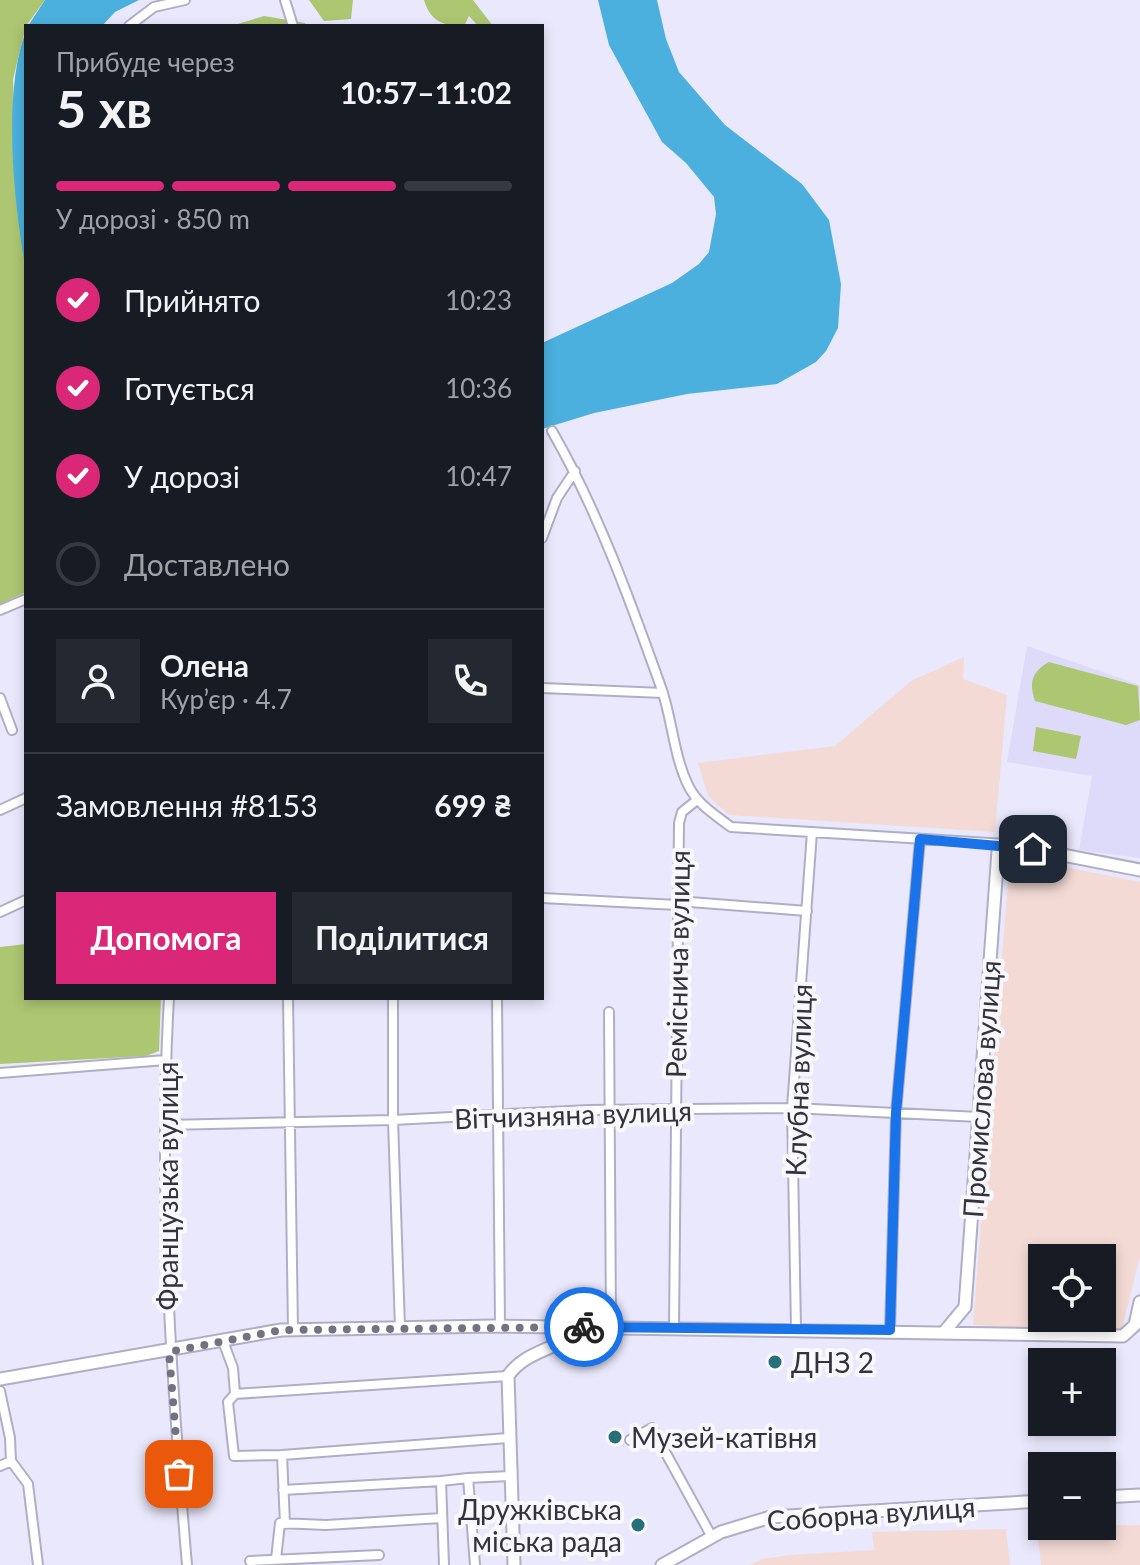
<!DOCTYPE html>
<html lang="uk">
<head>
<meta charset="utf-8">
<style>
	:root { --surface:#171b24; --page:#242831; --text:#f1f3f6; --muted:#9ea1a6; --line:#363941; --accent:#db2777 }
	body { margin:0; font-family:Lato,sans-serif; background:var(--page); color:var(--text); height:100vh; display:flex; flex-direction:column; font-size:30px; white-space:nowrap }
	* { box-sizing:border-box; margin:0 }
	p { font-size:26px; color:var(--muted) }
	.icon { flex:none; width:44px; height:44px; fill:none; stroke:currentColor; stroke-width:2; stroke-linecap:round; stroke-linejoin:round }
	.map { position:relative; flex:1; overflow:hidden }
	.details { position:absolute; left:24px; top:24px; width:520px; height:976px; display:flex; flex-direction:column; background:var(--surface); border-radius:0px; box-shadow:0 4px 12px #0003 }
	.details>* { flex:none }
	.controls { position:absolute; left:1028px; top:1244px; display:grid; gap:16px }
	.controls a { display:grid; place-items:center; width:88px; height:88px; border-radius:0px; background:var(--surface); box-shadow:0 4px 12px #0003; font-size:40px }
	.pin { position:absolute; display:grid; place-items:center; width:68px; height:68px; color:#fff; margin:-34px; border-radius:16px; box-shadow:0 4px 12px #0006 }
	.courier { position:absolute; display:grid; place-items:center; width:80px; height:80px; margin:-40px; border:6px solid #1a73e8; border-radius:50%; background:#fff; color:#222; box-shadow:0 2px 10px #0007 }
	.head em { font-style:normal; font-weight:700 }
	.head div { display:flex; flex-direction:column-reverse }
	.head { display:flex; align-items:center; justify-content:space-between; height:136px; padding:0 32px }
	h1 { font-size:52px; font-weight:700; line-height:60px }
	.bar { display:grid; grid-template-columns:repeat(4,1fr); gap:12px 8px; align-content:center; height:96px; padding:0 32px }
	.bar i { height:10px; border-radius:6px; background:var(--line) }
	.bar .selected { background:var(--accent) }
	.bar p { grid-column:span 4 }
	.line { display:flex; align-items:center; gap:20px; padding:0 32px; border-top:2px solid var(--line) }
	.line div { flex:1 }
	.round { display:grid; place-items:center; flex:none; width:84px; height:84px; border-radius:0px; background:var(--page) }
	ol { padding:0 32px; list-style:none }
	li { display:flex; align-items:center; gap:24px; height:88px }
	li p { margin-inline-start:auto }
	li .icon { padding:8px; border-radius:50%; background:var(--accent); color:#fff; stroke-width:4 }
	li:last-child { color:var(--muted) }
	li i { width:44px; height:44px; border:4px solid var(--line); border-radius:50% }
	.primary-button { display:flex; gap:16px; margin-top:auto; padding:16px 32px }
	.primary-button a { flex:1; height:92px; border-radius:0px; background:var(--accent); color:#fff; font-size:32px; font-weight:700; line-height:92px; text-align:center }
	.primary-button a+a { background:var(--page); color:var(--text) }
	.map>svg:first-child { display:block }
	.industrial { fill:#f4dad5; fill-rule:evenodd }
	.built { fill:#dedafa }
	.green { fill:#adc672 }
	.water { fill:#4bb0de }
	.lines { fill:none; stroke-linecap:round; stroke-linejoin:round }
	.street-casing { stroke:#b0aec5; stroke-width:12 }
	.secondary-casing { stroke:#b0aec5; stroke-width:15 }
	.street { stroke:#fff; stroke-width:8 }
	.secondary { stroke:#fff; stroke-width:11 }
	.done { stroke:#747280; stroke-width:8; stroke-dasharray:0 14.4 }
	.route { stroke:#1a73e8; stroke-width:10 }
	.poi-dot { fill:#277079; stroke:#f8f8fc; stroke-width:3 }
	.labels { text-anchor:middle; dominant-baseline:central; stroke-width:8; stroke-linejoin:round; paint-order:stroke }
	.street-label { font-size:28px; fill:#34333d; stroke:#f8f8fc }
	.poi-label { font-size:28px; fill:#34333d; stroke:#f8f8fc; text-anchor:start }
</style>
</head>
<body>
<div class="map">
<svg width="1140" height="1565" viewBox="0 0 1140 1565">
	<rect width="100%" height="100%" fill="#eae8fc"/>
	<path class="industrial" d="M 964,657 L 963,679 L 1007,695 L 995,832 L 729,815 L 708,796 L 698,763 L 835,746 L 911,681 Z
		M 1010,856 L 1140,882 L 1140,1256 L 1121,1333 L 973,1325 ZM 1042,1258 L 1102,1258 L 1102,1318 L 1042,1318 Z
		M 1140,1525 L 1140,1565 L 1041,1565 L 1037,1526 Z
		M 1006,1529 L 1010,1565 L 750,1565 L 762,1559 L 790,1555 L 874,1550 L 872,1532 Z"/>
	<path class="built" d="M 1027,646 L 1140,685 L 1140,858 L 1079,850 L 1092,776 L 1007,762 Z"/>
	<path class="green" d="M 0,0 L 45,0 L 26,26 L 13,79 L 17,198 L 26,270 L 26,592 L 0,604 Z
		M 309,0 L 353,0 L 351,19 L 324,21 Z
		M 424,0 L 473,0 L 493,26 L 478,26 L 469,16 L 464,26 C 443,26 430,21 424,0 Z
		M 264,16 L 305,23 L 306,26 L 231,26 Z
		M 1049,662 L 1138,686 L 1140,720 L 1126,725 L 1035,701 C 1029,683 1031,672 1049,662 Z
		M 1036,727 L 1081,736 L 1076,759 L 1033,751 Z
		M 26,944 L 26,998 L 161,998 L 159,1051 L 146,1056 L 0,1064 L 0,947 Z"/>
	<path class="water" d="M 45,0 L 139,0 L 115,12 L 102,26 L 28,26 Z
		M 598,0 L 657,0 L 666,39 L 679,72 L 725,125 L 802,184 L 829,220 L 841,284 L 838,328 L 826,351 L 816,362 L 777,384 L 687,394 L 594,413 L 542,429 L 542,343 L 672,283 L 699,264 L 709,252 L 716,214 L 714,197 L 686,163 L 662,142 L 609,45 Z
		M 26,31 L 26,270 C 14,206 2,92 26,31 Z"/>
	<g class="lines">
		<g class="street-casing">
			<path id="street" d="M 285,0 L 293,26
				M 129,26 L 154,7 L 185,0
				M 552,431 C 598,511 631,603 662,690 C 672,720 674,756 688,785 C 697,804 714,814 731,827 L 1006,844
				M 542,538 L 557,498 L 575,471
				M 0,610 L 26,599
				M 542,688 L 663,693
				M 0,698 L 12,730
				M 0,810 L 26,798
				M 542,898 L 677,905
				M 677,901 L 807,911
				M 0,912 L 26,900
				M 169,998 C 158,1187 171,1377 187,1565
				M 288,998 L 293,1330
				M 393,998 L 393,1120 L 400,1328
				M 497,998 L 500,1326
				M 609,1012 L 611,1327
				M 0,1073 L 166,1060
				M 166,1125 L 393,1120 L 589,1110 L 792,1108 L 979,1117
				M 674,1328 L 679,823 L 682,812 L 697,800
				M 796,1329 L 792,1108 L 812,832
				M 890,1330 L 896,1113 L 920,839
				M 223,1341 L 233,1368 L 235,1394 L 228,1402 L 234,1456 L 282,1455 L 285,1524
				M 0,1391 L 10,1438 L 11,1461 L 28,1484 L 38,1565
				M 235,1394 L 508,1376
				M 630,1440 L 652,1428 L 712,1537
				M 282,1455 L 508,1438
				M 0,1466 L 11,1461
				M 283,1490 L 441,1481
				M 276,1559 L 280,1523 L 326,1525 L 442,1518
				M 250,1561 L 379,1555
				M 444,1565 L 441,1481 L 468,1478
				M 475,1565 L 468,1478 L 510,1476"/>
		</g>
		<g class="secondary-casing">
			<path id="secondary" d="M 945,1331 L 965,1307 L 998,851 L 1006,844 L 1140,870
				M 0,1379 L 281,1330 L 493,1326 L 1123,1336 L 1135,1325 L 1140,1302
				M 1102,1497 L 1140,1495
				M 514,1565 L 508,1376 C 526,1349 562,1349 585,1327
				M 662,1565 L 721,1532 L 771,1517 L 1042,1501"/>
		</g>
		<use href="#street" class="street"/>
		<use href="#secondary" class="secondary"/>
	</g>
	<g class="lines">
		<path class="done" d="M 179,1474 L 169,1352 L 281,1330 L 584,1327"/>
		<path class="route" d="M 584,1327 L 890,1330 L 896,1113 L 920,839 L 1033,849"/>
	</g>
	<g class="poi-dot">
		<circle cx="775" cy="1362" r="8"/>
		<circle cx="615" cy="1437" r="8"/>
		<circle cx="638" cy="1525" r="8"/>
	</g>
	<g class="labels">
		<g class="street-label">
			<text transform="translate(677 964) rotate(-89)">Реміснича вулиця</text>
			<text transform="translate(798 1080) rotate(-88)">Клубна вулиця</text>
			<text transform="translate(981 1089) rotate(-86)">Промислова вулиця</text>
			<text transform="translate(573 1114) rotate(-2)">Вітчизняна вулиця</text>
			<text transform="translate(167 1186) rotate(-90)">Французька вулиця</text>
			<text transform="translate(871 1513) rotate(-4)">Соборна вулиця</text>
		</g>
		<g class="poi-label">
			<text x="791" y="1362">ДНЗ 2</text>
			<text x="631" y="1437">Музей-катівня</text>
			<text x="622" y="1509" text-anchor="end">Дружківська<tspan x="622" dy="32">міська рада</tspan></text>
		</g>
	</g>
</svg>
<div class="controls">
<a><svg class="icon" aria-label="locate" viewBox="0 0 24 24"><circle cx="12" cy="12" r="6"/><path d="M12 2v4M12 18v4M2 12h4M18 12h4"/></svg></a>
<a>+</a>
<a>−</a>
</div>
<div class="pin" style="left:179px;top:1474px;background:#ea580c"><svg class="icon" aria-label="bag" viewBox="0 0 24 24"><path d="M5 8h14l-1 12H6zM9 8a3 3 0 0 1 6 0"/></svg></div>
<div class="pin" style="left:1033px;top:849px;background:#1f2937"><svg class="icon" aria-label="home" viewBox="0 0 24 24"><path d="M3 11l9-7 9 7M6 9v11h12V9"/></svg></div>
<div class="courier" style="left:584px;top:1327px"><svg class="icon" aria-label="bike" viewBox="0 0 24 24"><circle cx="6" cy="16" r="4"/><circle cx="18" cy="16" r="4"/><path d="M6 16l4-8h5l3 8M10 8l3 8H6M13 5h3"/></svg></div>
<section class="details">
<div class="head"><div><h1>5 хв</h1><p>Прибуде через</p></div><em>10:57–11:02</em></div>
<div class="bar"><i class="selected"></i><i class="selected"></i><i class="selected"></i><i></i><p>У дорозі · 850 m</p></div>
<ol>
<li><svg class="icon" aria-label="check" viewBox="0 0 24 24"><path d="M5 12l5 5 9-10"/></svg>Прийнято<p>10:23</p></li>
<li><svg class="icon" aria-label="check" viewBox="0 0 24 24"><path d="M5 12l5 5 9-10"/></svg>Готується<p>10:36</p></li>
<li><svg class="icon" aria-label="check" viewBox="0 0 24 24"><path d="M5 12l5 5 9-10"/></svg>У дорозі<p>10:47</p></li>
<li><i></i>Доставлено</li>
</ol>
<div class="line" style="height:144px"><a class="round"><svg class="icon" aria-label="person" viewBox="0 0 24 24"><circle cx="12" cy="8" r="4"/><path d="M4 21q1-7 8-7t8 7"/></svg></a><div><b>Олена</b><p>Кур’єр · 4.7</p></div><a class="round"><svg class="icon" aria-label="phone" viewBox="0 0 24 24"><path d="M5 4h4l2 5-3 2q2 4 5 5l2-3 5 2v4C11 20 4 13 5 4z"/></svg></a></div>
<div class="line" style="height:104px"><div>Замовлення #8153</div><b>699 ₴</b></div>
<div class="primary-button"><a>Допомога</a><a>Поділитися</a></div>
</section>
</div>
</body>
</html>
